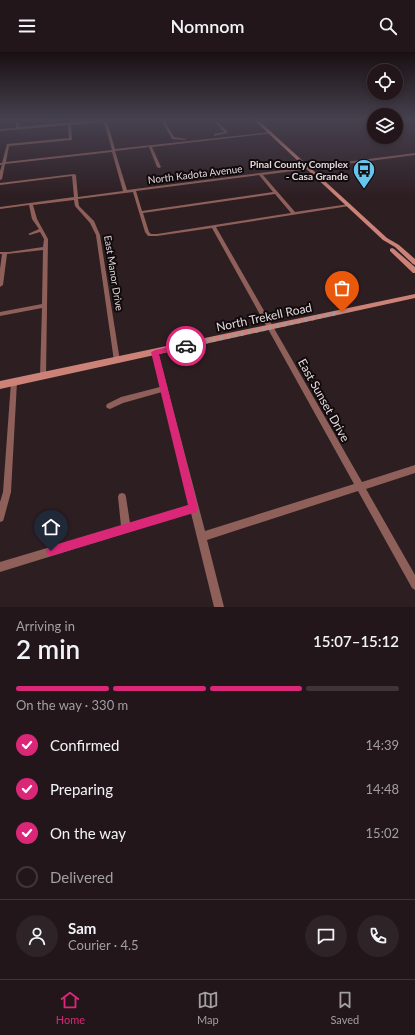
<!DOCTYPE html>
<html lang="en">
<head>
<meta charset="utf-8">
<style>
	:root { --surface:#22161a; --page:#2e2327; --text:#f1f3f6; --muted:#a29fa2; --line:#3f3539; --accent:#db2777 }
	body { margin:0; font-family:Lato,sans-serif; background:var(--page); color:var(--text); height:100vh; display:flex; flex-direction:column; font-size:15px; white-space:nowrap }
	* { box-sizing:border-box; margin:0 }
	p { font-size:13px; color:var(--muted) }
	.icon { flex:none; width:22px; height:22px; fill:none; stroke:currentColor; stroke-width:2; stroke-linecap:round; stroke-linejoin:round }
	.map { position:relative; height:555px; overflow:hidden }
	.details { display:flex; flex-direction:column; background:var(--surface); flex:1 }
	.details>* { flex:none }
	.fabs { position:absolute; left:367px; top:12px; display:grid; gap:8px }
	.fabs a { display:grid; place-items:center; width:36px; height:36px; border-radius:50%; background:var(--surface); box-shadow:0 2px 6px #0003,0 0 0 1px var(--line); font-size:20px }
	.pin { position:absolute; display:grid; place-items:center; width:34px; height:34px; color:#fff; margin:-41px -17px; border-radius:50% 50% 50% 0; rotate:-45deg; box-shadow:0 0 4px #0007 }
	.pin .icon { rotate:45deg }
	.courier { position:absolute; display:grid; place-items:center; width:40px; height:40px; margin:-20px; border:3px solid #db2777; border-radius:50%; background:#fff; color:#222; box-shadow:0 1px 5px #0007 }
	.overview em { font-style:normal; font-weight:600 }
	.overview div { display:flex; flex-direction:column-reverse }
	.overview { display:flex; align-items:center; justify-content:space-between; height:68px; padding:0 16px }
	h1 { font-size:26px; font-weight:600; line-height:30px }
	.bar { display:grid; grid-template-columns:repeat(4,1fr); gap:6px 4px; align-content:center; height:48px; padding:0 16px }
	.bar i { height:5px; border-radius:3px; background:var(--line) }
	.bar .selected { background:var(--accent) }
	.bar p { grid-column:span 4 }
	.line { display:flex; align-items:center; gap:10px; padding:0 16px; border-top:1px solid var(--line) }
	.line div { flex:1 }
	.round { display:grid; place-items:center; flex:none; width:42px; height:42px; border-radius:21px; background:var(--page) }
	ol { padding:0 16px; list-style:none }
	li { display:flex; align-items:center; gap:12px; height:44px }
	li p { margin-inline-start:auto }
	li .icon { padding:4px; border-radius:50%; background:var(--accent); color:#fff; stroke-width:4 }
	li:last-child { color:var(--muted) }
	li i { width:22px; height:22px; border:2px solid var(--line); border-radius:50% }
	header { display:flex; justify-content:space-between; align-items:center; height:52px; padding:0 16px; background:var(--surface); font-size:18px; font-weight:600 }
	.dock { display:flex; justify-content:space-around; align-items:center; height:56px; border-top:1px solid var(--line); background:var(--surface); font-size:11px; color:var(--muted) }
	.dock a { display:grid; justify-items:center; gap:2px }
	.dock .selected { color:var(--accent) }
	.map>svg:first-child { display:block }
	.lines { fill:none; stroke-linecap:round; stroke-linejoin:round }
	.street { fill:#8f605a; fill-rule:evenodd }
	.secondary { fill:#cd8278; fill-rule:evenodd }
	.route { fill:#db2777 }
	.done { stroke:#a3979a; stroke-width:4; stroke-dasharray:0 7.2 }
	.labels { text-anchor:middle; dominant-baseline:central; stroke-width:4; stroke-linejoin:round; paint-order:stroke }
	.far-poi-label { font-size:10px; font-weight:bold; fill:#e2d8da; stroke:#110a0c; text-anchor:end }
	.far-street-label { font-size:10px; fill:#e2d8da; stroke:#110a0c }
	.street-label { font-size:12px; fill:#e2d8da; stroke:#110a0c }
</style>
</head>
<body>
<header><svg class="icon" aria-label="menu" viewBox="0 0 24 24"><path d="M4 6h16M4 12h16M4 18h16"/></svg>Nomnom<svg class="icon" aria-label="search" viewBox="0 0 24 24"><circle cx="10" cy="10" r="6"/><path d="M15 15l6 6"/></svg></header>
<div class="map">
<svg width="415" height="555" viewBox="0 0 415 555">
	<rect width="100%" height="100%" fill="#2d1e22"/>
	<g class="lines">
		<path class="street" d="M 16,67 L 18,67 L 19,75 L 105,67 L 126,67 L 125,68 L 107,69 L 115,97 L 271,80 L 273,81 L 152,95 L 161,115 L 159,116 L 157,115 L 149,95 L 115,99 L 127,138 L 415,101 L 415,103 L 263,123 L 295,160 L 349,152 L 351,153 L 349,154 L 216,175 L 362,430 L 415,413 L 415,421 L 366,437 L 415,523 L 415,538 L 412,536 L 358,439 L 207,488 L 224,555 L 214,555 L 191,461 L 0,520 L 0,510 L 121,474 L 118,445 L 119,442 L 122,441 L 125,442 L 126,445 L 130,471 L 189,453 L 162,340 L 123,351 L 110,357 L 107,356 L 106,354 L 107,352 L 121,345 L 160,335 L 152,300 L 153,298 L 157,298 L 158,300 L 205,479 L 354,432 L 212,176 L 157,184 L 148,184 L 145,180 L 133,140 L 78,147 L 79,154 L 94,169 L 100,183 L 120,309 L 119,311 L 115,311 L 114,309 L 96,183 L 90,171 L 75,154 L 74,148 L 33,153 L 37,167 L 48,187 L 46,324 L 45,326 L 43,327 L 41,326 L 40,324 L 42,256 L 0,264 L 0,260 L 42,252 L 43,198 L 7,202 L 3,233 L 0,235 L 0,217 L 2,202 L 0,202 L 0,200 L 9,200 L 43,195 L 44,187 L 40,180 L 30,183 L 28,182 L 39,177 L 32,167 L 29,153 L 0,157 L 0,155 L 74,145 L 72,124 L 0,133 L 0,131 L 74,122 L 76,123 L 78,145 L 123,139 L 112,100 L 5,112 L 2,127 L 0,128 L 0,119 L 2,113 L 0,113 L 0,111 L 2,111 L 7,92 L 69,86 L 68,73 L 0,79 L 0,77 L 16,76 ZM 104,70 L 112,98 L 6,110 L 9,94 L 72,88 L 71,73 ZM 259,123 L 273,140 L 142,159 L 136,139 ZM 275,142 L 291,161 L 157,182 L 151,182 L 149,180 L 143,161 Z
			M 161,67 L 163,67 L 174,85 L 186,87 L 185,88 L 172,87 Z
			M 212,67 L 214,67 L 227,79 L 227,81 L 214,84 L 214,82 L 224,80 Z
			M 14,327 L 16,328 L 17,330 L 11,440 L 4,466 L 3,469 L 0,470 L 0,450 L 3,440 L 11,330 L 12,328 Z"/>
		<path class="secondary" d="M 253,67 L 257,67 L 387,186 L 399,193 L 415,207 L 415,213 L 413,212 L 395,195 L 383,188 Z
			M 392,196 L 394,197 L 415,215 L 415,221 L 413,221 L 390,199 L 390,197 Z
			M 415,242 L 415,246 L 0,337 L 0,329 Z"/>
	</g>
	<linearGradient id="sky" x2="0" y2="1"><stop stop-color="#191013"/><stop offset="0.47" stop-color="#46414f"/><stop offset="1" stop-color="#46414f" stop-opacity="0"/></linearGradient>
	<rect width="415" height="144" fill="url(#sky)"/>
	<path class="route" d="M 186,291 L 188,292 L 188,295 L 159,302 L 198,456 L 197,460 L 51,504 L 48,503 L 46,499 L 48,496 L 51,494 L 188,453 L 151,300 L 155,298 Z"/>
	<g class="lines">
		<path class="done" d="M 186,294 L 342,260"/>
	</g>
	<defs>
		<g id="bus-pin" transform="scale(1.15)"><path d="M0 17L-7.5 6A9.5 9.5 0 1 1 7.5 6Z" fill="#66c4ef" stroke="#110a0c"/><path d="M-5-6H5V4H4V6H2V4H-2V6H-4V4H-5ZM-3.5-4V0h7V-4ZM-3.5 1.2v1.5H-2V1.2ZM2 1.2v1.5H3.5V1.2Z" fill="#111"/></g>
	</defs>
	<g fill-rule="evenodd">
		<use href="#bus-pin" x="364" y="118"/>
	</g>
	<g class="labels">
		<g class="far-poi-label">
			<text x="348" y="112">Pinal County Complex<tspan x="348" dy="12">- Casa Grande</tspan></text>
		</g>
		<g class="far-street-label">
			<text transform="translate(195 122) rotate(-7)">North Kadota Avenue</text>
			<text transform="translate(114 221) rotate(81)">East Manor Drive</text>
		</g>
		<g class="street-label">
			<text transform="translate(264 265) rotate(-12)">North Trekell Road</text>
			<text transform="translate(324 348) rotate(61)">East Sunset Drive</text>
		</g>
	</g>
</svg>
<div class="fabs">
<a><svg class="icon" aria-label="locate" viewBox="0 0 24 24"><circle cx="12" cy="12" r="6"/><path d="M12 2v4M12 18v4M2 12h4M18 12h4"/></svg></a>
<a><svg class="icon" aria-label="layers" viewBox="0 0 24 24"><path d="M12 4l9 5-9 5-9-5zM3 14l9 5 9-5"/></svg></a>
</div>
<div class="pin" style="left:342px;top:260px;background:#ea580c"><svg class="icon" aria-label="bag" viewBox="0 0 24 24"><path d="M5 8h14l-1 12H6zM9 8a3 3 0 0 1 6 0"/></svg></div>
<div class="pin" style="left:51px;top:499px;background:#1f2937"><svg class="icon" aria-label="home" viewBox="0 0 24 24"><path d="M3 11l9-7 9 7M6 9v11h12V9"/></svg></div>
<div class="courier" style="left:186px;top:294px"><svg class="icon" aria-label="car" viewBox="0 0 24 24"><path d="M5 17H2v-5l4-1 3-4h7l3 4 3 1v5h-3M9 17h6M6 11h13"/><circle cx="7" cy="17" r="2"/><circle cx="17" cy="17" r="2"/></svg></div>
</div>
<section class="details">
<div class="overview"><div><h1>2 min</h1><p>Arriving in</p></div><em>15:07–15:12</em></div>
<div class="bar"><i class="selected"></i><i class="selected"></i><i class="selected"></i><i></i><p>On the way · 330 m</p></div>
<ol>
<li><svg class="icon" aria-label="check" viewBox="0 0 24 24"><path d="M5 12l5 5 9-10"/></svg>Confirmed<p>14:39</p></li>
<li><svg class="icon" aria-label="check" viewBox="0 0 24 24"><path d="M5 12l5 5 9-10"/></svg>Preparing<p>14:48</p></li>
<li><svg class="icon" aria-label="check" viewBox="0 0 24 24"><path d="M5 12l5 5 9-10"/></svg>On the way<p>15:02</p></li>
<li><i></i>Delivered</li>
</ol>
<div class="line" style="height:72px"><a class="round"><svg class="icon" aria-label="person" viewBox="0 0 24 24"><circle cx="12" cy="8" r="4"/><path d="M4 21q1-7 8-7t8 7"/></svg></a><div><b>Sam</b><p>Courier · 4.5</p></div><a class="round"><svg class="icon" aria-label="chat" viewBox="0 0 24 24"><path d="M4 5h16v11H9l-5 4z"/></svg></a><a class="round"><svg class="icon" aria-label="phone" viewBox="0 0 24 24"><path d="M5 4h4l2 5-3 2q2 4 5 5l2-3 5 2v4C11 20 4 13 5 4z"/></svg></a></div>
</section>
<nav class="dock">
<a class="selected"><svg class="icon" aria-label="home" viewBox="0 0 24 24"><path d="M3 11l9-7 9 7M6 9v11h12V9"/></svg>Home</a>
<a><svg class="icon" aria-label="map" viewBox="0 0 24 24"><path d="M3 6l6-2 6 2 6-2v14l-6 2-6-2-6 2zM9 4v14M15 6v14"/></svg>Map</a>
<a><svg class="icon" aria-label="saved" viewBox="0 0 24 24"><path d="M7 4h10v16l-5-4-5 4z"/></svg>Saved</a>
</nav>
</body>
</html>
